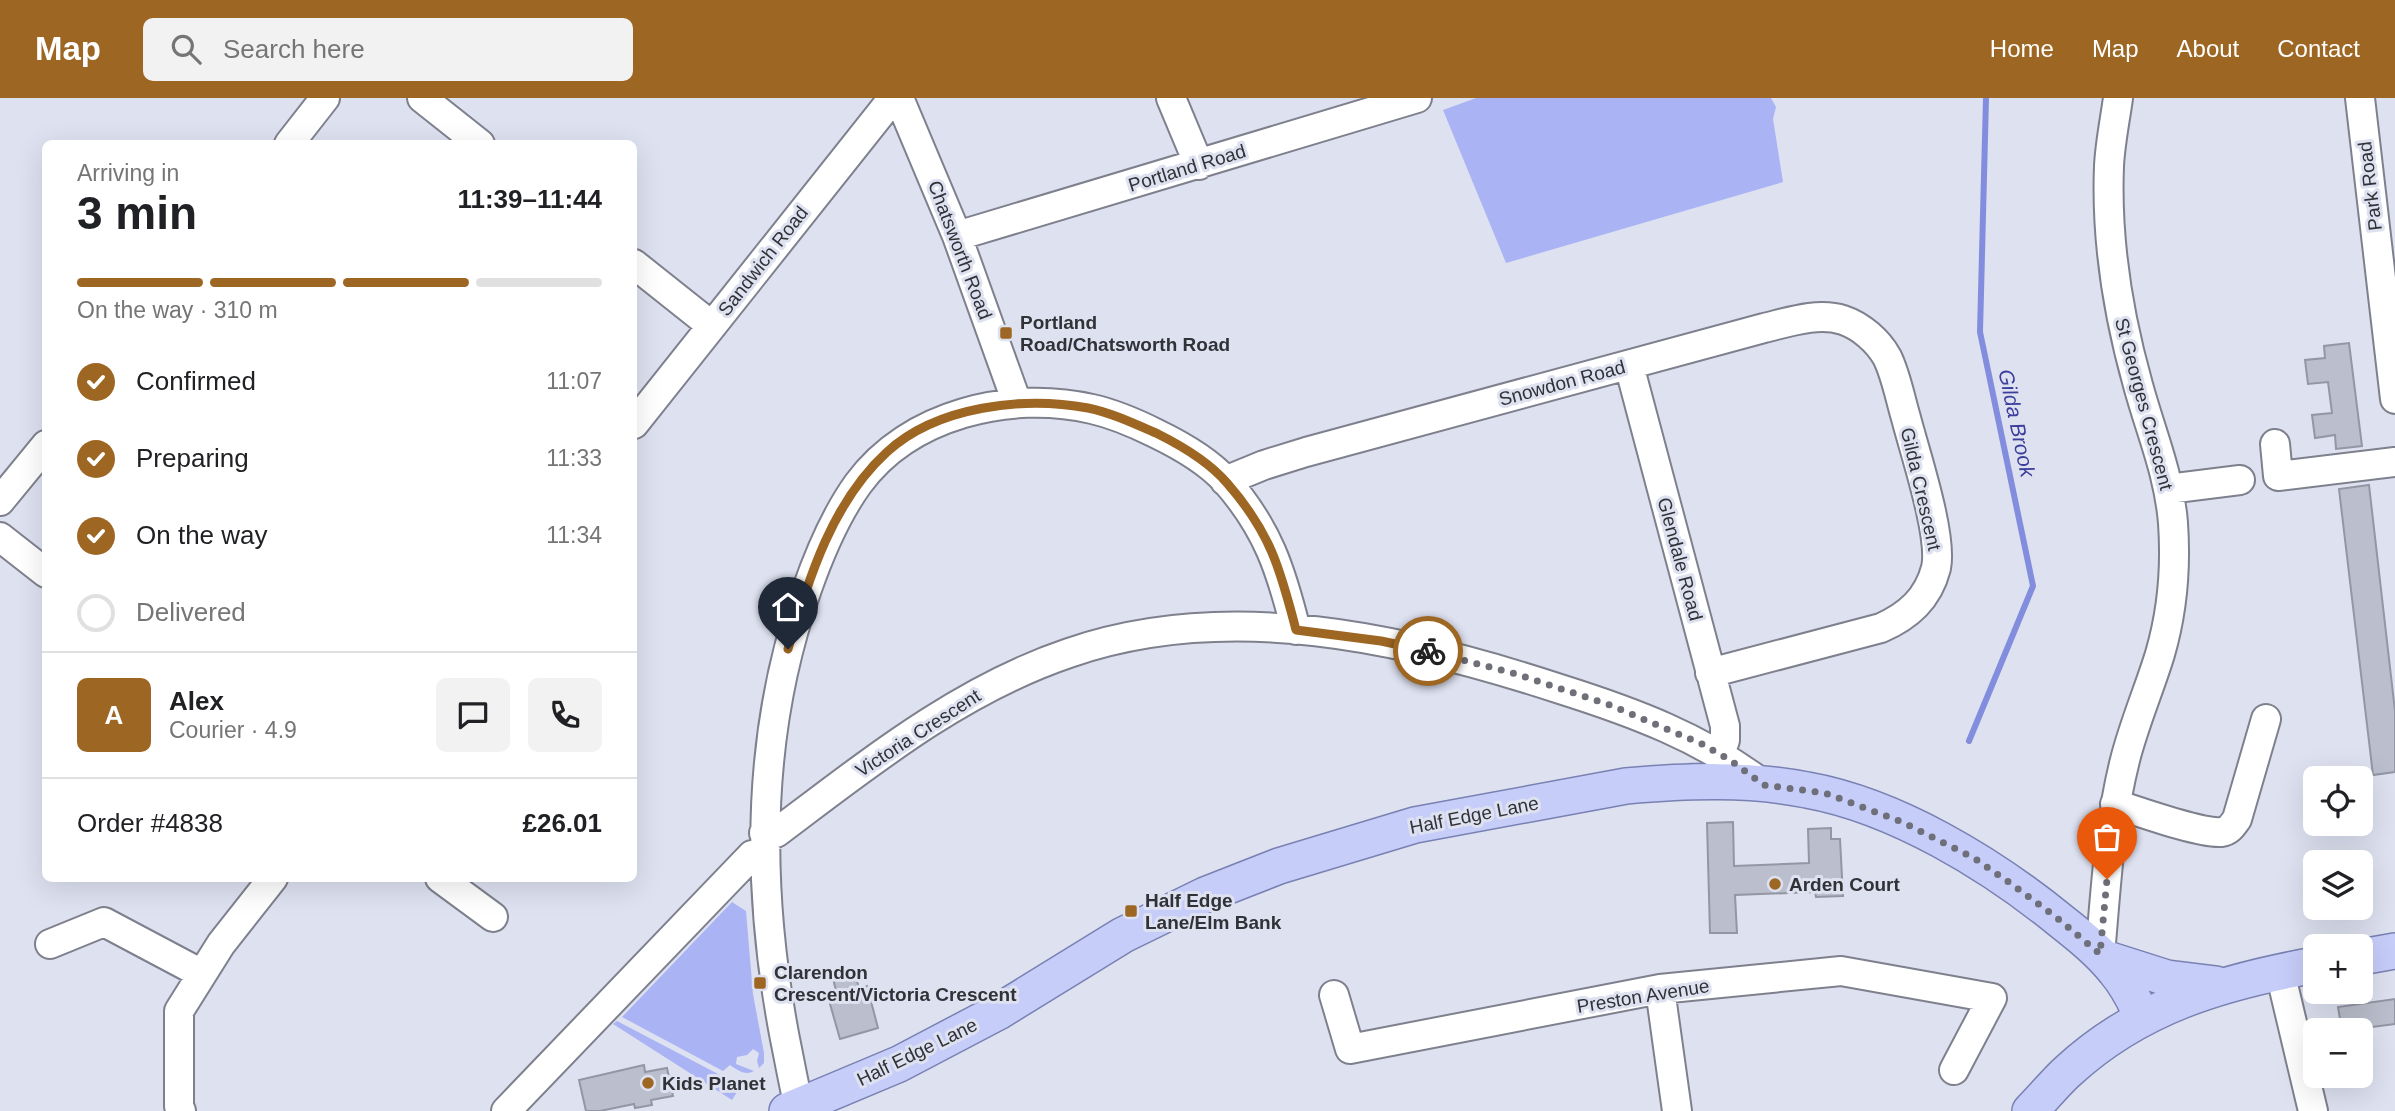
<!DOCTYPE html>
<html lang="en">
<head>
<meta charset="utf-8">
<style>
	:root { --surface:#fff; --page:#f2f2f2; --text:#202124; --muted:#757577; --line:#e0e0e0; --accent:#9d6622 }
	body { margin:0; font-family:Arial,sans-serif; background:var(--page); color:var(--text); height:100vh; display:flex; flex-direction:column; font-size:26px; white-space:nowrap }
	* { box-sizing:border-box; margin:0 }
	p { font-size:23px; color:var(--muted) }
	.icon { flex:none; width:38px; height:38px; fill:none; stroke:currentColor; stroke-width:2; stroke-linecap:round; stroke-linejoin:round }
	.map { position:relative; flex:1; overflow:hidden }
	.panel { position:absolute; left:42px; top:42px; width:595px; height:742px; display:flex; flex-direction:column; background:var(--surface); border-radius:10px; box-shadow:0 7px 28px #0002 }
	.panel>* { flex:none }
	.fabs { position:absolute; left:2303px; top:668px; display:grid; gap:14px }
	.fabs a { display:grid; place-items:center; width:70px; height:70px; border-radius:10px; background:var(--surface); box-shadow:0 7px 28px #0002; font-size:35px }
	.pin { position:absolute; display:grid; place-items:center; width:60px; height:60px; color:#fff; margin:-72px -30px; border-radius:50% 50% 50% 0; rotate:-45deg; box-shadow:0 0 7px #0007 }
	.pin .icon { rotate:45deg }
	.courier { position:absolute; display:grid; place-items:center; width:70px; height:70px; margin:-35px; border:5px solid #9d6622; border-radius:50%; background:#fff; color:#222; box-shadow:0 2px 9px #0007 }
	.head em { font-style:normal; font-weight:700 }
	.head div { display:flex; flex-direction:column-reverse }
	.head { display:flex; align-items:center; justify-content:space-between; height:119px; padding:0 35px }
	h1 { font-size:46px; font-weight:700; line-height:52px }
	.bar { display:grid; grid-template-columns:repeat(4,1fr); gap:10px 7px; align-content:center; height:84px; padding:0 35px }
	.bar i { height:9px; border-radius:5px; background:var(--line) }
	.bar .selected { background:var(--accent) }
	.bar p { grid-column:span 4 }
	.line { display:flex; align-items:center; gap:18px; padding:0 35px; border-top:2px solid var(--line) }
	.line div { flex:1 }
	.round { display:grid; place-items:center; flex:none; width:74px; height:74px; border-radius:10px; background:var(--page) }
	ol { padding:0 35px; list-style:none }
	li { display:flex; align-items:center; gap:21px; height:77px }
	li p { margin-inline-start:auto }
	li .icon { padding:7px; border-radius:50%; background:var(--accent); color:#fff; stroke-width:4 }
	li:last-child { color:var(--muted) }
	li i { width:38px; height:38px; border:4px solid var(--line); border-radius:50% }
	header { display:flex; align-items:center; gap:42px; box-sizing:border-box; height:98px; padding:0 35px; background:var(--accent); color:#fff }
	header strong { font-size:33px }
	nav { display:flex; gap:38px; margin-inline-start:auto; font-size:24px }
	.search { width:490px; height:63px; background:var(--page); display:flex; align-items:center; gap:18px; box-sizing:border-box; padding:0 24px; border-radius:10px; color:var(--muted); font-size:26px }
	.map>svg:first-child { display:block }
	.green { fill:#aab4f4 }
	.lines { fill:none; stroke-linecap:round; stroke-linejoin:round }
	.stream { stroke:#828dde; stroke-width:6 }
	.building { fill:#bbbecc; stroke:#9396a3; stroke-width:2 }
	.minor-casing { stroke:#7e808d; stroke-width:32 }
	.major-casing { stroke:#7981b2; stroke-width:38 }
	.minor { stroke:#fff; stroke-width:28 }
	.major { stroke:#c6cdf9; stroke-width:35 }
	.done { stroke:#6e6f78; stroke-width:7; stroke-dasharray:0 12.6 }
	.route { stroke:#9d6622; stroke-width:9 }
	.poi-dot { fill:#9d6622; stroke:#dee1f0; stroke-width:2.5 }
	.labels { text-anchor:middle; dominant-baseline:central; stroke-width:6; stroke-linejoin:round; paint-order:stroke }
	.street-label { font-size:19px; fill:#313237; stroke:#dee1f0 }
	.poi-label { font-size:19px; font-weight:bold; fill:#313237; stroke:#dee1f0; text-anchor:start }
	.water-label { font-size:21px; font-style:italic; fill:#3c3e9c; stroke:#dee1f0 }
</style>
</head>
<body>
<header>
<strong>Map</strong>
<div class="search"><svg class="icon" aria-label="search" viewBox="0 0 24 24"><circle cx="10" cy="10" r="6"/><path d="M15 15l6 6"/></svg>Search here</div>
<nav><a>Home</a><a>Map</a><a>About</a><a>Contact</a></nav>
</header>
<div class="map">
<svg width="2395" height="1013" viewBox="0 0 2395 1013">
	<rect width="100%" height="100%" fill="#dee1f0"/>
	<path class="green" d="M 1476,0 L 1771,0 L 1776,9 L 1773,21 L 1783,84 L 1506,165 L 1443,12 Z
		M 732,804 L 746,813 L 753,896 L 764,955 L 764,965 L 759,970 L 757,963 L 759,955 L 753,951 L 747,957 L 737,959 L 736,966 L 754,973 C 745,978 737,972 730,967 L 723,973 L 622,919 Z
		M 617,923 L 741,988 L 732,1002 L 613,926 Z"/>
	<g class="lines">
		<path class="stream" d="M 1969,643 L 2033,488 L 1980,234 L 1986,0"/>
	</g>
	<path class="building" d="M 2349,245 L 2362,348 L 2336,351 L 2335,337 L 2315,340 L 2312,317 L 2332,315 L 2328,284 L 2308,286 L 2305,262 L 2325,260 L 2324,248 Z
		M 2369,387 L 2395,613 L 2395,674 L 2373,677 L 2339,391 Z
		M 1733,724 L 1734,768 L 1809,765 L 1808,731 L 1831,730 L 1831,741 L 1840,741 L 1843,798 L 1816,799 L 1815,794 L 1735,797 L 1737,835 L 1710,835 L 1707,725 Z
		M 855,875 L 859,891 L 867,888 L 878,930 L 840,941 L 828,899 L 837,896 L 833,881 Z
		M 2395,901 L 2395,926 L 2342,933 L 2338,909 Z
		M 644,967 L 645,974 L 667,970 L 673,998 L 651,1002 L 652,1007 L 635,1010 L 634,1006 L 600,1013 L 586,1013 L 579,982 Z"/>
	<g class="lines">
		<g class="minor-casing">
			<path id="minor" d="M 422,0 L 480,46
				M 899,0 L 957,138 L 1017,305
				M 1171,0 L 1199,67
				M 2360,0 L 2395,301
				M 289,46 L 325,0
				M 957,138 L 1417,0
				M 634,166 L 712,228
				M 1629,267 L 1725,628 L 1725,642 L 1720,656
				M 634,326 L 893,0
				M 2275,346 L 2278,378 L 2395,364
				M 1225,383 L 1264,367 L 1306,354 L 1764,230 C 1789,224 1818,214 1843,222 C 1861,228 1878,243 1887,259 C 1896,277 1900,300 1906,320 C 1915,355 1943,438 1936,470 C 1928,501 1908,518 1881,530 L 1710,575
				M 2168,391 L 2240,382
				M 0,403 L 46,347
				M 0,439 L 46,475
				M 2115,706 C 2137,713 2201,736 2221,734 C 2229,733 2232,728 2237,721 L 2266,621
				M 764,735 L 776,735 C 868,666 959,592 1069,555 C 1228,500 1405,540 1560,591 C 1633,614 1703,640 1764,687
				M 440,780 L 493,819
				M 50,846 L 104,824 L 202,876
				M 2100,856 C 2106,791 2109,725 2125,662 C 2134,626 2149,592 2160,556 C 2172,515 2176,468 2173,425 C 2169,375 2151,335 2138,287 C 2118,216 2106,142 2109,68 C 2110,46 2115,22 2118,0
				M 2280,874 L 2313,1013
				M 1660,891 L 1677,1013
				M 1334,897 L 1350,951 L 1660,891 L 1841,873 L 1992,900 L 1954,972
				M 181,1013 L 179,1008 L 179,913 L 221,846 L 273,780
				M 506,1013 L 752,757 L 765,756
				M 800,1013 C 794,989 790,965 785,941 C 756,790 755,637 807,491 C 820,454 835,418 858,386 C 909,316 1010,292 1092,311 C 1114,316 1135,325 1155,335 C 1180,347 1207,362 1226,383 C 1268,431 1281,472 1296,532"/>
		</g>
		<g class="major-casing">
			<path id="major" d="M 2361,859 L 2395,853
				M 2104,860 L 2167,880 L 2216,886
				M 787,1013 L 899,966 L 998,914 L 1123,837 L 1205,797 L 1279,768 L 1415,727 L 1626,688 C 1685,683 1748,680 1807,692 C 1896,708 1991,766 2061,823 C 2080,838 2100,854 2115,873 C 2127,887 2135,903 2142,919
				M 2030,1013 C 2043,1000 2054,986 2067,974 C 2138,908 2222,884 2315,867"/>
		</g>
		<use href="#minor" class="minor"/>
		<use href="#major" class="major"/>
	</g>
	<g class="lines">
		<path class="done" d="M 1428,553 L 1513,575 L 1610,607 L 1702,646 L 1730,662 L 1764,687 L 1825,695 L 1902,724 L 1974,760 L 2010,785 L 2056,819 L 2100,856 L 2107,781"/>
		<path class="route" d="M 788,551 C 809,481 831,405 887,354 C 937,308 1024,298 1088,310 C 1112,315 1135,326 1158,336 C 1182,348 1209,364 1227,385 C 1270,434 1280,470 1296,532 L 1381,543 L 1428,553"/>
	</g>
	<g class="poi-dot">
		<rect x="999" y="228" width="14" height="14" rx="3.5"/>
		<circle cx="1775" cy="786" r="7"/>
		<rect x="1124" y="806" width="14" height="14" rx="3.5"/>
		<rect x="753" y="878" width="14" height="14" rx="3.5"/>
		<circle cx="648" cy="985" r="7"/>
	</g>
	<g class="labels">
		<g class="street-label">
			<text transform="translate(1187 70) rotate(-17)">Portland Road</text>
			<text transform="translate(2370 88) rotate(-97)">Park Road</text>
			<text transform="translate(960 152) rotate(69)">Chatsworth Road</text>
			<text transform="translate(763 163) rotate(-52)">Sandwich Road</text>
			<text transform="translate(1562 285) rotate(-15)">Snowdon Road</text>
			<text transform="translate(2144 306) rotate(75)">St Georges Crescent</text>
			<text transform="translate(1921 391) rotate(77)">Gilda Crescent</text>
			<text transform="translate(1680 461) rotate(75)">Glendale Road</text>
			<text transform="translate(918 635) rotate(-33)">Victoria Crescent</text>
			<text transform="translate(1474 717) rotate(-11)">Half Edge Lane</text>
			<text transform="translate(1643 898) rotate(-9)">Preston Avenue</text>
			<text transform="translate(917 954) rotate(-26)">Half Edge Lane</text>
		</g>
		<g class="poi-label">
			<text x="1020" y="224">Portland<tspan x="1020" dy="22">Road/Chatsworth Road</tspan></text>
			<text x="1789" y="786">Arden Court</text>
			<text x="1145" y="802">Half Edge<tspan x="1145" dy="22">Lane/Elm Bank</tspan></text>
			<text x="774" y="874">Clarendon<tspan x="774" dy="22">Crescent/Victoria Crescent</tspan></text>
			<text x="662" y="985">Kids Planet</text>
		</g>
		<g class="water-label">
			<text transform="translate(2017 325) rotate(78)">Gilda Brook</text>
		</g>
	</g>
</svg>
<div class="fabs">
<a><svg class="icon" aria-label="locate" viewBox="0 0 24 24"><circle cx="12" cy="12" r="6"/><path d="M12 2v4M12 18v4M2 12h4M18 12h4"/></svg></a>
<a><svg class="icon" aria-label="layers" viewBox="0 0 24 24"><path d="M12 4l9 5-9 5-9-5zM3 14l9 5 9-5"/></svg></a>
<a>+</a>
<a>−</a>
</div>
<div class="pin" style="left:2107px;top:781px;background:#ea580c"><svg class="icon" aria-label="bag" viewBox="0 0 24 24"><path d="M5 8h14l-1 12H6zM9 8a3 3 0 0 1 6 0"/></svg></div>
<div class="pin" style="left:788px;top:551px;background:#1f2937"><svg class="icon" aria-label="home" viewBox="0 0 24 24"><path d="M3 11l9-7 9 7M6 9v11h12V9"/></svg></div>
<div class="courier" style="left:1428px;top:553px"><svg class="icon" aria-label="bike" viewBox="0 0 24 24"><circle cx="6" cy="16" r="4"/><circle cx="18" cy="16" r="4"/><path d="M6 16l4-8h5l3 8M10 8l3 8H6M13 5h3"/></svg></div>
<section class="panel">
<div class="head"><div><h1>3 min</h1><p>Arriving in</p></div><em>11:39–11:44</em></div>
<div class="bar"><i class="selected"></i><i class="selected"></i><i class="selected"></i><i></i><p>On the way · 310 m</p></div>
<ol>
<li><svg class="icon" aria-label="check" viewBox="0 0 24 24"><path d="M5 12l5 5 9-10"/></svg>Confirmed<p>11:07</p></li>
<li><svg class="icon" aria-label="check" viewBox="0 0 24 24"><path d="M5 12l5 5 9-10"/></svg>Preparing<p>11:33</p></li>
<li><svg class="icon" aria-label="check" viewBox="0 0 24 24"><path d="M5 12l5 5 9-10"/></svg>On the way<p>11:34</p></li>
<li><i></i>Delivered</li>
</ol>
<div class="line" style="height:126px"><b class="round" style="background:var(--accent);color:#fff">A</b><div><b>Alex</b><p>Courier · 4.9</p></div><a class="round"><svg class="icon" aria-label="chat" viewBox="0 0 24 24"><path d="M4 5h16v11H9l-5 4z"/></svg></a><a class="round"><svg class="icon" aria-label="phone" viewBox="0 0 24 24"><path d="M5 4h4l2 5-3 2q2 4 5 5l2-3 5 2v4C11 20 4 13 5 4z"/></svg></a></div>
<div class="line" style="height:91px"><div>Order #4838</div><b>£26.01</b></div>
</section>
</div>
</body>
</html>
